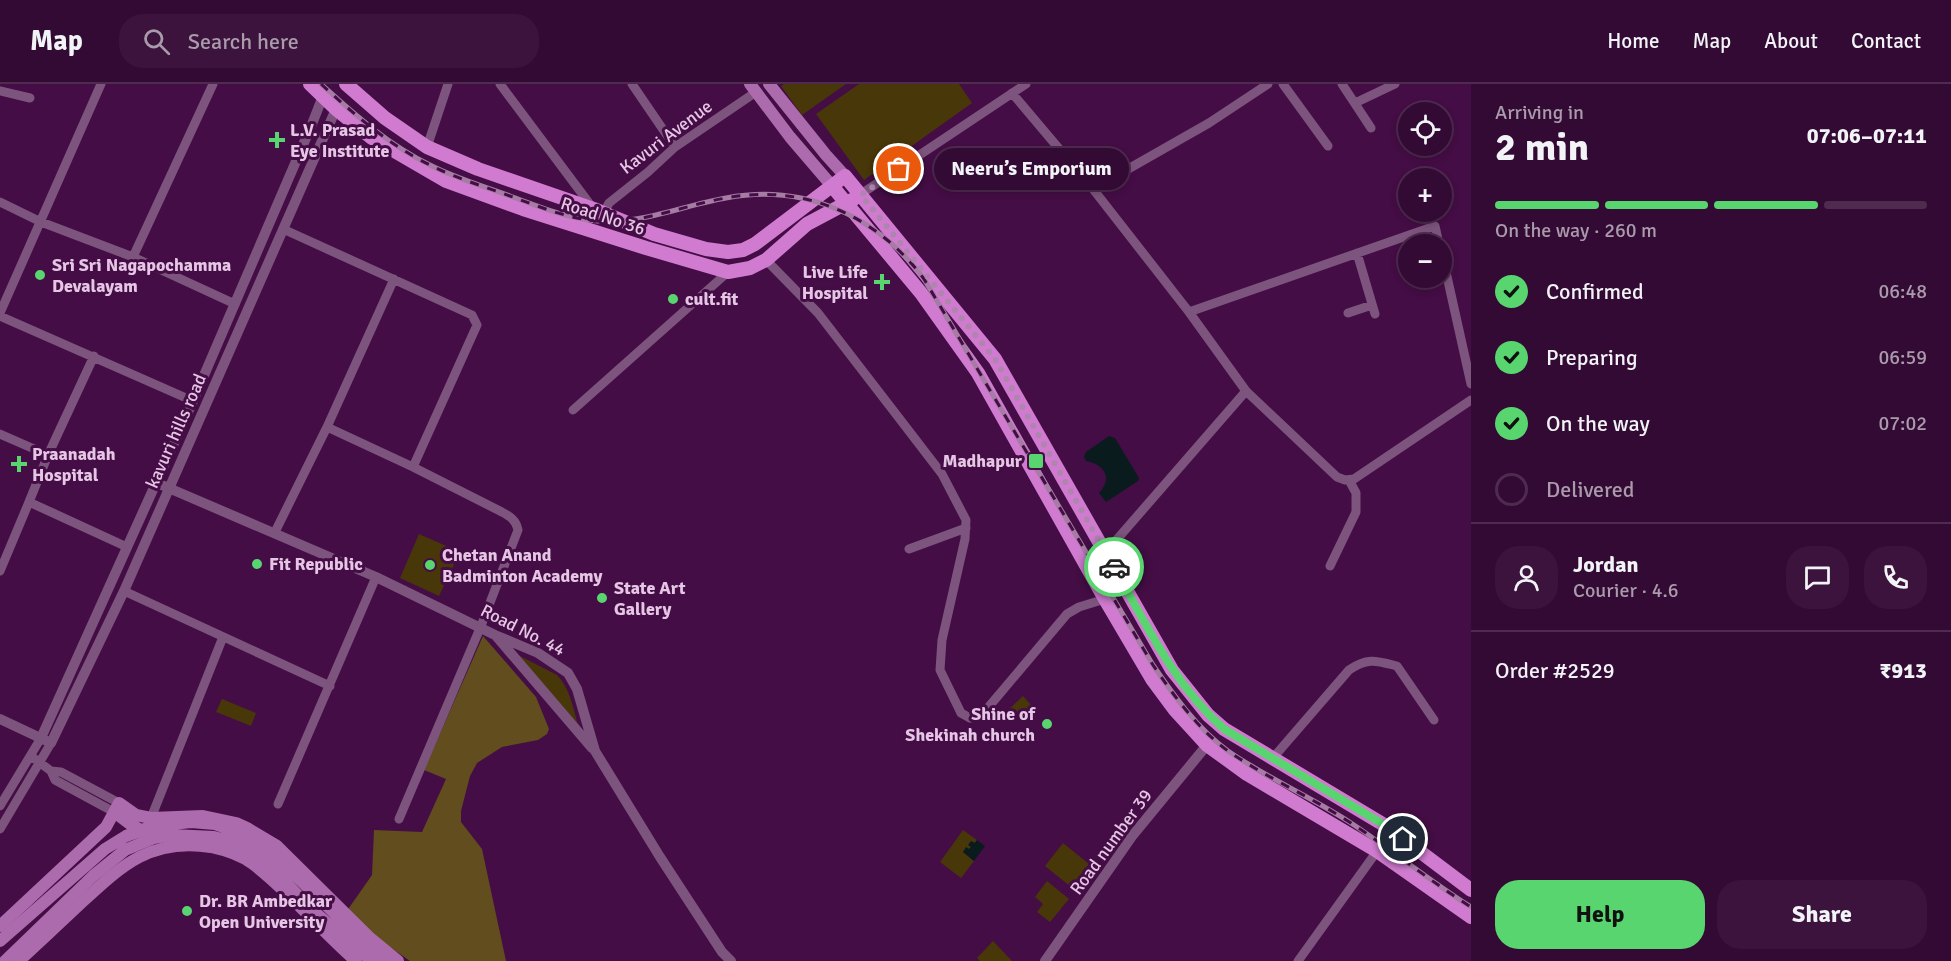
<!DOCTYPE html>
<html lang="en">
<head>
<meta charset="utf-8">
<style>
	:root { --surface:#330a34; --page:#3b133c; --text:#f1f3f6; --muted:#a99aac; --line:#4e2b4f; --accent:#59d56f }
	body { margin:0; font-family:Signika,sans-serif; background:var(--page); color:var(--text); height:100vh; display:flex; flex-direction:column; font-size:22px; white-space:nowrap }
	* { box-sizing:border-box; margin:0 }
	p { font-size:20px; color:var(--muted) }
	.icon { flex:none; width:33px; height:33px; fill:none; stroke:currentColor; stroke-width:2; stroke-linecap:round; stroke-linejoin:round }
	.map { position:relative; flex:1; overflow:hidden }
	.side { display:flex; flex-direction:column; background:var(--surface); width:480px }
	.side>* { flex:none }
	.tools { position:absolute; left:1398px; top:18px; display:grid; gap:12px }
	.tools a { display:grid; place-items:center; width:54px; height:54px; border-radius:50%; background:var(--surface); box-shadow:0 3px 9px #0003,0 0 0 2px var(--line); font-size:30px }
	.pin { position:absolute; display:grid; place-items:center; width:51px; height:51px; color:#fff; margin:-26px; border:3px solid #fff; border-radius:50%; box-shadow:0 2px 6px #0007 }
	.courier { position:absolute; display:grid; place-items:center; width:60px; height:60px; margin:-30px; border:4px solid #59d56f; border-radius:50%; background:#fff; color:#222; box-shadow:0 2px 8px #0007 }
	.bubble { position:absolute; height:42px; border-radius:21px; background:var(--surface); box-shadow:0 3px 9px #0003,0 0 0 2px var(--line); font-size:20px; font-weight:700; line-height:42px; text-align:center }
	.headline em { font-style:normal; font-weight:700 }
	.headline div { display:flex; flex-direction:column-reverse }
	.headline { display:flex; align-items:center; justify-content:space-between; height:102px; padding:0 24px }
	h1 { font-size:39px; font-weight:700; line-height:45px }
	.bar { display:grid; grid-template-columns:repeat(4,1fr); gap:9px 6px; align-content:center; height:72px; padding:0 24px }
	.bar i { height:8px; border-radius:4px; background:var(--line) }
	.bar .active { background:var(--accent) }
	.bar p { grid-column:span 4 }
	.line { display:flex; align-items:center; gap:15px; padding:0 24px; border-top:2px solid var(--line) }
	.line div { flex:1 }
	.round { display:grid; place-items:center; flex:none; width:63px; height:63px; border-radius:24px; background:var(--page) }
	ol { padding:0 24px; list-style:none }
	li { display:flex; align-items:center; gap:18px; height:66px }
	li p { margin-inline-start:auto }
	li .icon { padding:6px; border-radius:50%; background:var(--accent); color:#111; stroke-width:4 }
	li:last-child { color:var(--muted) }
	li i { width:33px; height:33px; border:3px solid var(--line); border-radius:50% }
	.cta { display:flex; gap:12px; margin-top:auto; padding:12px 24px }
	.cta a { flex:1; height:69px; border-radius:24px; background:var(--accent); color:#111; font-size:24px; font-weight:700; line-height:69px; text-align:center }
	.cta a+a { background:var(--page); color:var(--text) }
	header { display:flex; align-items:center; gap:36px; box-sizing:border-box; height:84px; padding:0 30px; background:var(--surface); border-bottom:2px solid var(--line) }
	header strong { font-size:28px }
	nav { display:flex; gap:33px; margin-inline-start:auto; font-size:21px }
	.search { width:420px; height:54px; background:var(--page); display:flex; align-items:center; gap:15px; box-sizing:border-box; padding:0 21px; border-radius:24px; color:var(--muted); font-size:22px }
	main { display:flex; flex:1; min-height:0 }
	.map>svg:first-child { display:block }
	.green { fill:#483708 }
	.forest { fill:#614d1d }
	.water { fill:#0a1b1e }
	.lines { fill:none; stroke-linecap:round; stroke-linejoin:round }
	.minor { stroke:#7d547d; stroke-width:9 }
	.tertiary { stroke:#7d547d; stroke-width:10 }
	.secondary { stroke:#ac6bac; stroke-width:12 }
	.primary { stroke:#d07bd0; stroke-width:14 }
	.rail-casing { stroke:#a67ca5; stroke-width:5 }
	.rail { stroke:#440d45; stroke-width:3; stroke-dasharray:9; stroke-linecap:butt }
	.secondary-bridge { stroke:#ac6bac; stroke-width:12 }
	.done { stroke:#ad85ad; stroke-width:6; stroke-dasharray:0 10.8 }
	.route { stroke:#59d56f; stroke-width:8 }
	.poi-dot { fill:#59d56f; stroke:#440d45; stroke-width:2 }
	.labels { text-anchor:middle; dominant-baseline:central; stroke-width:6; stroke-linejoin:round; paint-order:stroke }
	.poi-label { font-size:18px; font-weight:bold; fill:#e6c6e5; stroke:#440d45; text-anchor:start }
	.street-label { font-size:18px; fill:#e6c6e5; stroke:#440d45 }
</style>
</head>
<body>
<header>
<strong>Map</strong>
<div class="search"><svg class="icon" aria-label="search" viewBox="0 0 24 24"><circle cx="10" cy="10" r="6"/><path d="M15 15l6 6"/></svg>Search here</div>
<nav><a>Home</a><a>Map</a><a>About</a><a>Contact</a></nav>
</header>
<main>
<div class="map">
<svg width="1471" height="877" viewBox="0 0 1471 877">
	<rect width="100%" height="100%" fill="#440d45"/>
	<path class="green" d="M 784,0 L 846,0 L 802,31 L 781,2 Z
		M 859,0 L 959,0 L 972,19 L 864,96 L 816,30 Z
		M 419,450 L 460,468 L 439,512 L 400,494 Z
		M 518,571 L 557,591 C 570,604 573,624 578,641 Z
		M 1023,612 L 1034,624 L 1020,638 L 1009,625 Z
		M 222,615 L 256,629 L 251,642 L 216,628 Z
		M 963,746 L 977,756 L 969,765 L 963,768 L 974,777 L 961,794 L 940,778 Z
		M 1063,759 L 1089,780 L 1071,803 L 1045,782 Z
		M 1047,797 L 1069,815 L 1050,838 L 1037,828 L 1043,820 L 1035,813 Z
		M 993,857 L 1012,877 L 980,877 L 977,874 Z"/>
	<path class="forest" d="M 483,552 L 536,613 L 549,645 L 547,650 L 538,656 L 502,663 L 477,679 L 470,692 L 461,727 L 461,738 L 482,765 L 506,877 L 410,877 L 344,831 L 372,791 L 374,746 L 422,748 L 446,695 L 424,686 Z"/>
	<path class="water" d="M 1109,352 L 1115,354 L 1139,394 L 1138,397 L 1106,418 L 1099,409 C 1114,393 1103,380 1086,377 L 1084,373 L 1086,368 Z
		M 977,756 L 985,762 L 974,777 L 963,768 L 966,763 L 969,765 L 971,763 L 968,761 L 971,757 L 975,759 Z"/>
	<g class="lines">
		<path class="minor" d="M 500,0 L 592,123
			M 632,0 L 675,63
			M 1283,0 L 1328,62
			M 1342,0 L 1371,44
			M 0,7 L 30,14
			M 1012,9 L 1093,105 L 1189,228 L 1246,307 L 1106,468
			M 1355,19 L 1395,0
			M 427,63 L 448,0
			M 1093,105 L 1209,39 L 1268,0
			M 861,110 L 1026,0
			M 0,118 L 41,138 L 133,173 L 235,220
			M 603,130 L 609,119 L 648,88 L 675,63 L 756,8
			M 283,145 L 472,231 L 477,241 L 413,383
			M 1357,169 L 1375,230
			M 1442,170 L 1471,300
			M 133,173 L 213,0
			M 766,176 L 818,229 L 899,334 L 942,390 L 966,436 L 965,455 L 942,556 L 940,586 L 961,629 L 970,634 L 981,632 L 1067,530 L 1079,523 L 1105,515
			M 1189,228 L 1435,142 L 1439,160
			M 0,229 L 101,0
			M 1348,229 L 1372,221
			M 0,232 L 193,317
			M 1246,307 L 1337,393 L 1345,396 L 1354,395 L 1471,316
			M 573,326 L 728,188
			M 327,343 L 413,383 L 500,427 C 509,432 516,435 518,446 L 481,542 L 399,735
			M 0,350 L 48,371 L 29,418 L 127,463
			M 48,371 L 94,272
			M 275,448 L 327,343 L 394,195
			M 909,465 L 966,444
			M 1330,482 L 1356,428 L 1356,409 L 1349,396
			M 0,487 L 29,418
			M 124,507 L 330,602
			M 31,672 L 51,687 L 55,696 L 114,728
			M 1272,675 L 1349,586 C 1368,573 1377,577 1397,582 L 1434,636
			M 51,687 L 61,688 L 119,719
			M 278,720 L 376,493
			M 0,722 L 41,654
			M 151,734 L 223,553
			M 0,745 L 51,659
			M 1298,877 L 1377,767"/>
		<path class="tertiary" d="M 157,399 L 376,493 L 495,551 L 538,569 L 568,589 L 577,605 L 595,667 L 660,773 L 722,868 L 731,877
			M 497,553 L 592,664
			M 0,635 L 51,659 L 124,507 L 336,25
			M 41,654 L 193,317 L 312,40 L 323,12
			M 1045,877 L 1133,751 L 1207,661"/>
		<path class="secondary" d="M 750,0 L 790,53 L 832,102
			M 769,0 L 826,71 L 845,92
			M 114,728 L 130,740 L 148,750
			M 0,842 L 106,743 L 119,719 L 136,731 L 151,734 L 203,732 L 236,739 L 247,744 L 277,762 L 370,854 L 398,877
			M 19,877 C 39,858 59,840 79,821 C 120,783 150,753 211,763 C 225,766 241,771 253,780 C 290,808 320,846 356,877"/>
		<path class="primary" d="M 310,0 L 336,25 L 372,54 L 446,97 L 523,125 L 646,164 L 728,188 L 750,184 L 766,176 L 807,140 L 854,115
			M 346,0 L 385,34 L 427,63 L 478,85 L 594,125 L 654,150 L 706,165 L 728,168 L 743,166 L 755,160 L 845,92 L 995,275 L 1172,586 L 1208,631 L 1224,645 L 1386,742 L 1471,806
			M 832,102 L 921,209 L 978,289 L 1105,515 L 1152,595 L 1175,626 L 1207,661 L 1247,690 L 1377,767 L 1471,833"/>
		<g class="rail-casing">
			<path id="rail" d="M 321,0 C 355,31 389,61 430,81 C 455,94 483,102 510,112 C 535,121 561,132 588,136 C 637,143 679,122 726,114 C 805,99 877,132 924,195 L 1153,581 C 1174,612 1197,644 1228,667 C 1267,694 1311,713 1351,739 C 1392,766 1430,797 1471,823"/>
		</g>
		<use href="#rail" class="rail"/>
		<path class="secondary-bridge" d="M 0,857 L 105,765 L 126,752 L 153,742 L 191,738 L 215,740 L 241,749 L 268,765 L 355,849 L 386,877
			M 5,877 L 93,792 L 125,766 L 154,754 L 172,751 L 214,753 L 234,758 L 263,775 L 311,825 L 372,877"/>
	</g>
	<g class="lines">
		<path class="done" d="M 899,85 L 861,111 L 995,275 L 1114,483"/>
		<path class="route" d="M 1114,483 C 1146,540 1174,601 1224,645 L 1386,742 L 1403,755"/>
	</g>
	<g class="poi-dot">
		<path d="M274 47h6v6h6v6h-6v6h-6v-6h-6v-6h6z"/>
		<circle cx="40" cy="191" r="6"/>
		<path d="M879 189h6v6h6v6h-6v6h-6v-6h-6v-6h6z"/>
		<circle cx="673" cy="215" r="6"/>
		<rect x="1028" y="369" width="16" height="16" rx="3"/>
		<path d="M16 371h6v6h6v6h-6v6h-6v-6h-6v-6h6z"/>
		<circle cx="257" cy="480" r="6"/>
		<circle cx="430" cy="481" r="6"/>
		<circle cx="602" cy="514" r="6"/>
		<circle cx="1047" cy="640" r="6"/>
		<circle cx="187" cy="827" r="6"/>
	</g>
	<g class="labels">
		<g class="poi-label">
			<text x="290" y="46">L.V. Prasad<tspan x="290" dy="21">Eye Institute</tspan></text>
			<text x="52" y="181">Sri Sri Nagapochamma<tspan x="52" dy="21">Devalayam</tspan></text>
			<text x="868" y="188" text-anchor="end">Live Life<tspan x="868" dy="21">Hospital</tspan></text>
			<text x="685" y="215">cult.fit</text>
			<text x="32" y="370">Praanadah<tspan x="32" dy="21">Hospital</tspan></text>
			<text x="1022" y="377" text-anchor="end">Madhapur</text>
			<text x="442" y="471">Chetan Anand<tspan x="442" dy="21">Badminton Academy</tspan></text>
			<text x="269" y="480">Fit Republic</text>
			<text x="614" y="504">State Art<tspan x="614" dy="21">Gallery</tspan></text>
			<text x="1035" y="630" text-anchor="end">Shine of<tspan x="1035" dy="21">Shekinah church</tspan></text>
			<text x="199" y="817">Dr. BR Ambedkar<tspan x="199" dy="21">Open University</tspan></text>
		</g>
		<g class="street-label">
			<text transform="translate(666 53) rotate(-37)">Kavuri Avenue</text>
			<text transform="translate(603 132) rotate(18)">Road No 36</text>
			<text transform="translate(176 347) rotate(-66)">kavuri hills road</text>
			<text transform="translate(523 546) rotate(27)">Road No. 44</text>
			<text transform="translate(1111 758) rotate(-54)">Road number 39</text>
		</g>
	</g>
</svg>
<div class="tools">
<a><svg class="icon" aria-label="locate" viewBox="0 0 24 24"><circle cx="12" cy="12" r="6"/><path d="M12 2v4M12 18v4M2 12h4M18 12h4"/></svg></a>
<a>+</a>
<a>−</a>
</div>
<div class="pin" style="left:899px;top:85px;background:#ea580c"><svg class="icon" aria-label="bag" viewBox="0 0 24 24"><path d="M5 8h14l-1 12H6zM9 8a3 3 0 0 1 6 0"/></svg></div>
<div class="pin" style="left:1403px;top:755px;background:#1f2937"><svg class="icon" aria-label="home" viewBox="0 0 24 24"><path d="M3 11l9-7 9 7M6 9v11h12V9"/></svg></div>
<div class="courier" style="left:1114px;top:483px"><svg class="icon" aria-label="car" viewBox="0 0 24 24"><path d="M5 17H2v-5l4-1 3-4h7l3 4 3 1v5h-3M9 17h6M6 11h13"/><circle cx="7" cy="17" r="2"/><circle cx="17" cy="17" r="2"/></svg></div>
<div class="bubble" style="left:934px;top:64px;width:195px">Neeru’s Emporium</div>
</div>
<section class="side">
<div class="headline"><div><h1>2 min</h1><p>Arriving in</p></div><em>07:06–07:11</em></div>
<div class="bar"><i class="active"></i><i class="active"></i><i class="active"></i><i></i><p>On the way · 260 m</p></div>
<ol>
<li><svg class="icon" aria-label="check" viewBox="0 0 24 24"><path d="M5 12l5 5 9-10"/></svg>Confirmed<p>06:48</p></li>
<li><svg class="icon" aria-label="check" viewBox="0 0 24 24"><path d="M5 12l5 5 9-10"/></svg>Preparing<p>06:59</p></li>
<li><svg class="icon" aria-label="check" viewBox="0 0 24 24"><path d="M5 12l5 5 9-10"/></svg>On the way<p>07:02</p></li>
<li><i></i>Delivered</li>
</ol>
<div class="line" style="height:108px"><a class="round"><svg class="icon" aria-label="person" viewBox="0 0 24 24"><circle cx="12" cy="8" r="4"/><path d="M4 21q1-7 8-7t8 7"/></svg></a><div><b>Jordan</b><p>Courier · 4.6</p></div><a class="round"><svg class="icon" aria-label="chat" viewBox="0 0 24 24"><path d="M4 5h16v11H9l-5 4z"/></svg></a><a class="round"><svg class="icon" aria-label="phone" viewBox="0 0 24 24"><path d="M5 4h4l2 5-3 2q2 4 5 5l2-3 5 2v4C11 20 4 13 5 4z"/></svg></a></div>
<div class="line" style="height:78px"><div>Order #2529</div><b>₹913</b></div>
<div class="cta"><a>Help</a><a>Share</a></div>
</section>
</main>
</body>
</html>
